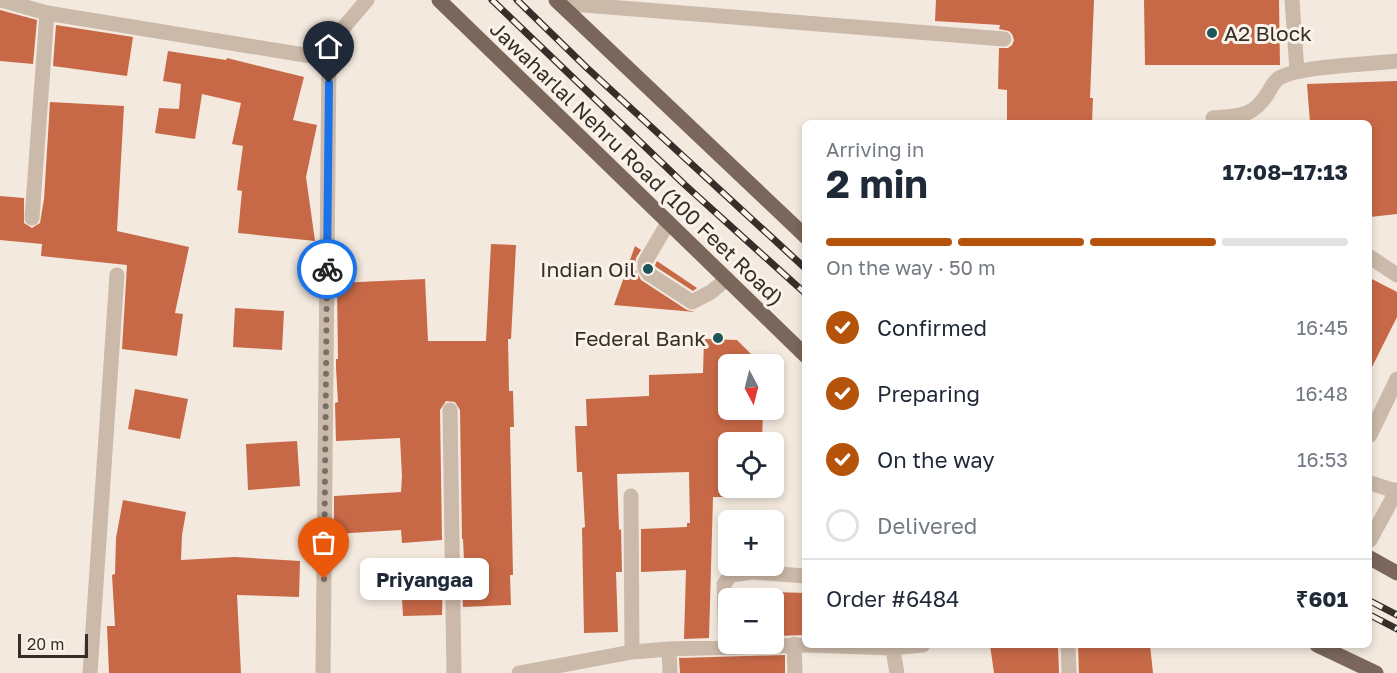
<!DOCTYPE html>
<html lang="en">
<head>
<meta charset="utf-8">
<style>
	:root { --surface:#fff; --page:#f6f6f7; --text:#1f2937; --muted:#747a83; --line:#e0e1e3; --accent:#b45309 }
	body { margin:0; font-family:"Golos Text",sans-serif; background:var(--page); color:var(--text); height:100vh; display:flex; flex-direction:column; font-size:22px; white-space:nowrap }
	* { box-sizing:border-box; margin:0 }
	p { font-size:20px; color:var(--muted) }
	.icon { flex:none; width:33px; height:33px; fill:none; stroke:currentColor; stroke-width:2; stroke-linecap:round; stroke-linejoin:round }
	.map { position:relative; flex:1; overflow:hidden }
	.drawer { position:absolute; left:802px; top:120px; width:570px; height:528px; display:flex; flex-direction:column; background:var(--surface); border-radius:9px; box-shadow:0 3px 9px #0003 }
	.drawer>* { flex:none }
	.needle { width:39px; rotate:173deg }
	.buttons { position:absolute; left:718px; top:354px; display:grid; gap:12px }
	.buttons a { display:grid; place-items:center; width:66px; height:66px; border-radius:9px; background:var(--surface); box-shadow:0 3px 9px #0003; font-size:30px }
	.scale { position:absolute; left:18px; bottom:15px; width:70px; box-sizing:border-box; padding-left:6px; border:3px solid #382e29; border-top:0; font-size:16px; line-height:21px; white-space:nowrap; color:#382e29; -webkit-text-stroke:4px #faf3ea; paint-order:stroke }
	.pin { position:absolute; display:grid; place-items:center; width:51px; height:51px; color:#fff; margin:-62px -26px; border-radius:50% 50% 50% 0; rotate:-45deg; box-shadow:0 0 6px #0007 }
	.pin .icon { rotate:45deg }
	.courier { position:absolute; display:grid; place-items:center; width:60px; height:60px; margin:-30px; border:4px solid #1a73e8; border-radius:50%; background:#fff; color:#222; box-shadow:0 2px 8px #0007 }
	.bubble { position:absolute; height:42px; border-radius:9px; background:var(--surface); box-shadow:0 3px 9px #0003; font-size:20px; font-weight:700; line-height:42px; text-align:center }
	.overview em { font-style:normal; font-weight:700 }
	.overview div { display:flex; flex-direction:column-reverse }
	.overview { display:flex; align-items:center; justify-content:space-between; height:102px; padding:0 24px }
	h1 { font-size:39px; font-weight:700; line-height:45px }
	.bar { display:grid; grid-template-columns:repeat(4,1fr); gap:9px 6px; align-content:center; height:72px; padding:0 24px }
	.bar i { height:8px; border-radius:4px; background:var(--line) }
	.bar .selected { background:var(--accent) }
	.bar p { grid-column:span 4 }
	.line { display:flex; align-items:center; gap:15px; padding:0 24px; border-top:2px solid var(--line) }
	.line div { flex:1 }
	ol { padding:0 24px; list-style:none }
	li { display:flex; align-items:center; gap:18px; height:66px }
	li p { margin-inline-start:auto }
	li .icon { padding:6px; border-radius:50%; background:var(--accent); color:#fff; stroke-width:4 }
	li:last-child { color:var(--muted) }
	li i { width:33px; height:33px; border:3px solid var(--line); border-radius:50% }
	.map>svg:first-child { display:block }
	.building { fill:#c76947 }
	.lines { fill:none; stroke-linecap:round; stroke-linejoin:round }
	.minor { stroke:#cbb9a9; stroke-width:15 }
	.major { stroke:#7a665a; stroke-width:15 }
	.rail-casing { stroke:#382e29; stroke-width:7 }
	.rail { stroke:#faf3ea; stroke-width:4.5; stroke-dasharray:14; stroke-linecap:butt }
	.done { stroke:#796f68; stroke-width:6; stroke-dasharray:0 10.8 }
	.route { stroke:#1a73e8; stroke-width:8 }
	.poi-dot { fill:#1e555b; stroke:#faf3ea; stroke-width:2 }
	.labels { text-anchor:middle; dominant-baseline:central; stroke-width:6; stroke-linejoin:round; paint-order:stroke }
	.poi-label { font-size:21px; fill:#382e29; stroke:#faf3ea; text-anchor:end }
	.street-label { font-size:21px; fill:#382e29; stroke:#faf3ea }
</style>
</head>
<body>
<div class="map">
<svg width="1397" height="673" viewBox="0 0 1397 673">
	<rect width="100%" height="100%" fill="#f3e9de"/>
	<path class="building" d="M 936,0 L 1094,0 L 1090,98 L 1093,98 L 1092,123 L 1007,123 L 1007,90 L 998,89 L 999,48 L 1008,48 L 1012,45 L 1014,40 L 1012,34 L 1009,31 L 999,29 L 1000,25 L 935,21 Z
		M 1144,0 L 1279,0 L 1280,65 L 1145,65 Z
		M 0,10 L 37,20 L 33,64 L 0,61 Z
		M 56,25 L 133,37 L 127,76 L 53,66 Z
		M 168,51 L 226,60 L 227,58 L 304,77 L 293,120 L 317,125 L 306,177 L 315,241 L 238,233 L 242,191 L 237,190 L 243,146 L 232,144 L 241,103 L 202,94 L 195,139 L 155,133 L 159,108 L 179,109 L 181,84 L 163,81 Z
		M 1397,81 L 1397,214 L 1370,217 L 1370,123 L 1310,123 L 1307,84 Z
		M 50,102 L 124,106 L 117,231 L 189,247 L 175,313 L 183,314 L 177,356 L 122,349 L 127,265 L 41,256 L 42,244 L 0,240 L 0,196 L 24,198 L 24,223 L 32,228 L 40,223 L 44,199 Z
		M 491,244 L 516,245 L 511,339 L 508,339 L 509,391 L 513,391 L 514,427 L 510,427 L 513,575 L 510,575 L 511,605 L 463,607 L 462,580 L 465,580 L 463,539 L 462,539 L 460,410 L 455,402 L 446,401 L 440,410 L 442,540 L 402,543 L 401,530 L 334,534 L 334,496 L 401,492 L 402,476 L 400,438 L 336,441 L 335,403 L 338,402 L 336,368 L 336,359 L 338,359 L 337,283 L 425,279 L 428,341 L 486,341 Z
		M 635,246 L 641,250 L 636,258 L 635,268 L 641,280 L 687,310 L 695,312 L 614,305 Z
		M 657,261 L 697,288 L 693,291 L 656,267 L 655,265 Z
		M 1370,278 L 1397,292 L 1397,317 L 1370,371 Z
		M 235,308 L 284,311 L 282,350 L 233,347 Z
		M 704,339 L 737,340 L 761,364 L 729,364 L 729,410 L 763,410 L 762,442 L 729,442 L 729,497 L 713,497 L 709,638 L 684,639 L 686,570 L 641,572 L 641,529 L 687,527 L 687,523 L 690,523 L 689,472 L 617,474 L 619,530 L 621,529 L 622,572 L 616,572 L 618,632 L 584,633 L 582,528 L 585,527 L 582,472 L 577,472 L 575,426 L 587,426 L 586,399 L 649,396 L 649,375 L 703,373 Z
		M 135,389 L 188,399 L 180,439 L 128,429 Z
		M 297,441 L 300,486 L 248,490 L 246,444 Z
		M 123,500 L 186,512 L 182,535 L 181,560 L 235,557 L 300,561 L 299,597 L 237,595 L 241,673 L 109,673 L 107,626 L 115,626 L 112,575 L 115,574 L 116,538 Z
		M 443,581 L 442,615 L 403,616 L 401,582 Z
		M 774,592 L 806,593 L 806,635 L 774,636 Z
		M 990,645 L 1058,645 L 1059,673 L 994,673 Z
		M 1078,645 L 1150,645 L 1153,673 L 1079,673 Z
		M 785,655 L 785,673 L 680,673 L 679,658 Z"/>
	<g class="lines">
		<path class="minor" d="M 1,0 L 47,13 L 329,59
			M 1292,0 L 1297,71
			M 559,3 L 1004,39
			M 1213,118 C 1240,116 1253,117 1268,93 C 1271,88 1274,81 1279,78 C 1299,66 1371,64 1397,61
			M 32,218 L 47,13
			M 668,223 L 645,262 L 645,268 L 649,274 L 692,302 L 711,292 L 727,279
			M 1370,257 L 1397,275
			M 450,410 L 454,673
			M 1370,435 L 1397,379
			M 1370,483 L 1396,491
			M 631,496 L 632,652
			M 1370,540 L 1397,490
			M 794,644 L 795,673
			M 808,645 L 892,648 L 923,645
			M 892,645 L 897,673
			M 1068,645 L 1069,673
			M 726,647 L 724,584 L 731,575 L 752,572 L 806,576
			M 669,649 L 670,673
			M 90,673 L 117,275
			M 323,673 L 329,59 L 339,33 L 367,0
			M 519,673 L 632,652 L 669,649 L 806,645"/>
		<path class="major" d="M 439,0 L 806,356
			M 556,0 L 806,237
			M 1370,558 L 1397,573
			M 1317,645 L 1376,673"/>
		<g class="rail-casing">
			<path id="rail" d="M 492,0 L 685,185 L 806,294
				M 517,0 L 587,68 L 806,269
				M 1370,601 L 1397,615
				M 1370,615 L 1397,629"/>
		</g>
		<use href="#rail" class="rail"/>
	</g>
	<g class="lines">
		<path class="done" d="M 324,579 L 327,269"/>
		<path class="route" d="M 327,269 L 329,83"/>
	</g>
	<g class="poi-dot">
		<circle cx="1212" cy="33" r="6"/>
		<circle cx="648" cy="269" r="6"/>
		<circle cx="718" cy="338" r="6"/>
	</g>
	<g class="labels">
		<g class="poi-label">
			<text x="1224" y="33" text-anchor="start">A2 Block</text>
			<text x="636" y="269">Indian Oil</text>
			<text x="706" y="338">Federal Bank</text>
		</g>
		<g class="street-label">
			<text transform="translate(637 163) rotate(44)">Jawaharlal Nehru Road (100 Feet Road)</text>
		</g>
	</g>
</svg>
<div class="buttons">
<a><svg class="needle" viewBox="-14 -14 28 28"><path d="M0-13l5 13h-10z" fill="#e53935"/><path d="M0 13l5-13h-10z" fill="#747a83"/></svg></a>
<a><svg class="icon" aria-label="locate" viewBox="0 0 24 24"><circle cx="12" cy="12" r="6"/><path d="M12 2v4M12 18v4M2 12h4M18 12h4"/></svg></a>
<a>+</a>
<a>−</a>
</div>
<div class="scale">20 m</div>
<div class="pin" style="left:324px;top:579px;background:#ea580c"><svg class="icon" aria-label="bag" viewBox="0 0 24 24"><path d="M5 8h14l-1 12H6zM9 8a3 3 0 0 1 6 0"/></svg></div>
<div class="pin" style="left:329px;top:83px;background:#1f2937"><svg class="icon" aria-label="home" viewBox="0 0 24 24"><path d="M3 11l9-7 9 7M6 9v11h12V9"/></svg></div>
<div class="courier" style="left:327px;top:269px"><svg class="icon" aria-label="bike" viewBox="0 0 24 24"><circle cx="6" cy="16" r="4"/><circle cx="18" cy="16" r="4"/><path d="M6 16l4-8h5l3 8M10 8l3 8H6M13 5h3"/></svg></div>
<div class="bubble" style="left:360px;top:558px;width:129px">Priyangaa</div>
<section class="drawer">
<div class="overview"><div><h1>2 min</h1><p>Arriving in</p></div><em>17:08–17:13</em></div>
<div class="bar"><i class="selected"></i><i class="selected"></i><i class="selected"></i><i></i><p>On the way · 50 m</p></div>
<ol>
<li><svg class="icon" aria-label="check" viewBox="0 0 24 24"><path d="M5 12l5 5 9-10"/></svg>Confirmed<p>16:45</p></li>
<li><svg class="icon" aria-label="check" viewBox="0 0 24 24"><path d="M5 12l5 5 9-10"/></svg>Preparing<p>16:48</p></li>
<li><svg class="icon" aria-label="check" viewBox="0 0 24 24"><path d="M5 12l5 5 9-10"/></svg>On the way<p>16:53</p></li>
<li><i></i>Delivered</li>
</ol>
<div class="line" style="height:78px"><div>Order #6484</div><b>₹601</b></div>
</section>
</div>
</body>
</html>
